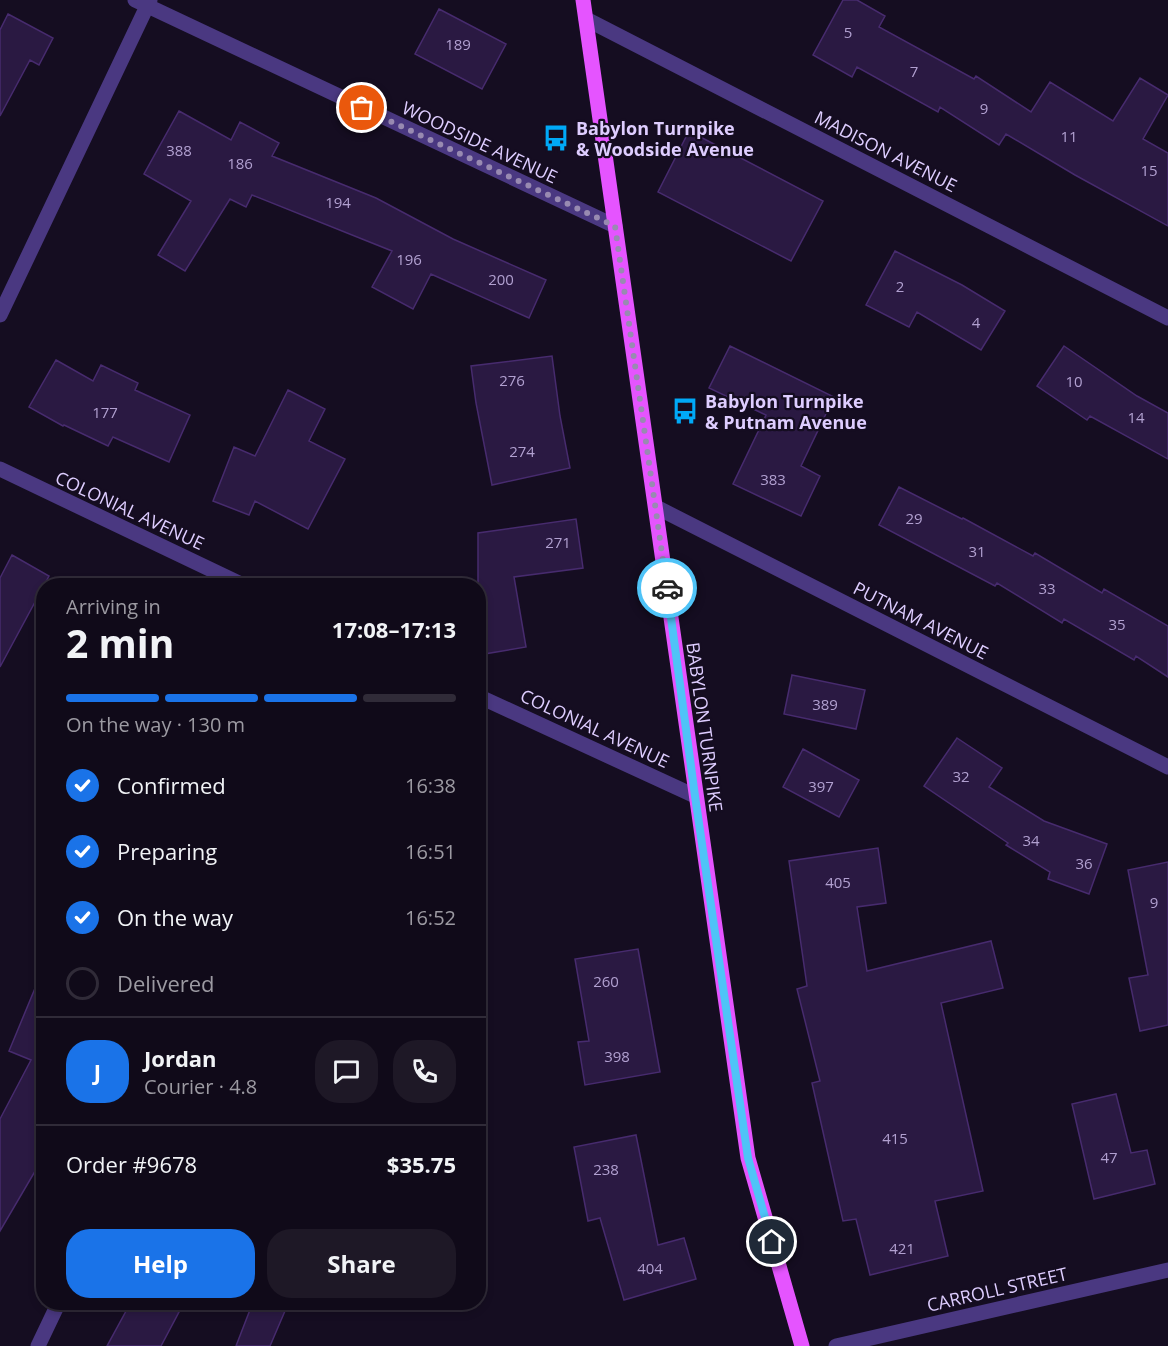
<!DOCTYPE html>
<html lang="en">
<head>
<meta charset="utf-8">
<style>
	:root { --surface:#100a19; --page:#1e1826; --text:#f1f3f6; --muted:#9c9aa2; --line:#302b38; --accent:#1a73e8 }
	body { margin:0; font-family:"Open Sans",sans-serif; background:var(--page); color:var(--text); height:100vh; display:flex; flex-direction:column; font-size:22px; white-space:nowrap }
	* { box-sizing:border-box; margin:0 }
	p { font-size:20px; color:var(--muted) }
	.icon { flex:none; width:33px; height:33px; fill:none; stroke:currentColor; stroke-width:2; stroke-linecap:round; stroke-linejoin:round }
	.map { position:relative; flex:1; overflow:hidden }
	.side { position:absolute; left:36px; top:578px; width:450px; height:732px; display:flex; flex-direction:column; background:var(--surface); border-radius:24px; box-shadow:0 3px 9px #0003,0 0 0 2px var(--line) }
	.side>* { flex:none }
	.pin { position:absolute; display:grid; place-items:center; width:51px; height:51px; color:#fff; margin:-26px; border:3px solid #fff; border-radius:50%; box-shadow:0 2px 6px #0007 }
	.courier { position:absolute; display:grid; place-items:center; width:60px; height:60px; margin:-30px; border:4px solid #4fc3f7; border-radius:50%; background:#fff; color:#222; box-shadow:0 2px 8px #0007 }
	.overview em { font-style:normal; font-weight:700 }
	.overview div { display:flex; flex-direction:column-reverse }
	.overview { display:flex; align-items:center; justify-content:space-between; height:102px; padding:0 30px }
	h1 { font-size:39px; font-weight:700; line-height:45px }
	.bar { display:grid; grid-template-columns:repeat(4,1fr); gap:9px 6px; align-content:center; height:72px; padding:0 30px }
	.bar i { height:8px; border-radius:4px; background:var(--line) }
	.bar .active { background:var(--accent) }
	.bar p { grid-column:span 4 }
	.line { display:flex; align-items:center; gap:15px; padding:0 30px; border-top:2px solid var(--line) }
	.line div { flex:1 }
	.round { display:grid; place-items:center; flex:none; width:63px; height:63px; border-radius:24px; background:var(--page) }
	ol { padding:0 30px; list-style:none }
	li { display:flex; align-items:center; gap:18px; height:66px }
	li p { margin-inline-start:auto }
	li .icon { padding:6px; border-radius:50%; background:var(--accent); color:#fff; stroke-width:4 }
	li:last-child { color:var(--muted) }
	li i { width:33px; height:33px; border:3px solid var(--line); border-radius:50% }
	.cta { display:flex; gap:12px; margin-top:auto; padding:12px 30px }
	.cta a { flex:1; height:69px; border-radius:24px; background:var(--accent); color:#fff; font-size:24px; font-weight:700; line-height:69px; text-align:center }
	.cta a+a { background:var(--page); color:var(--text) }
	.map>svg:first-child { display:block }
	.building { fill:#2a1942; stroke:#472b6e; stroke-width:1.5 }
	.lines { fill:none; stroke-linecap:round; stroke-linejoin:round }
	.minor { stroke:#4a3881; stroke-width:15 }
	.major { stroke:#e554ff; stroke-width:15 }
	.done { stroke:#988ab1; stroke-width:6; stroke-dasharray:0 10.8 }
	.route { stroke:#4fc3f7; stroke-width:8 }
	.labels { text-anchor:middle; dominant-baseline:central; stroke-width:4.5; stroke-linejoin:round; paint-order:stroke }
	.number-label { font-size:15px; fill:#b1a0d0 }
	.poi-label { font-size:18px; font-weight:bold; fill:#decdff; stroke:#150d21; text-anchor:start }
	.street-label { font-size:18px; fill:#decdff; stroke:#150d21 }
</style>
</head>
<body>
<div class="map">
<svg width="1168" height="1346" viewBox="0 0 1168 1346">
	<rect width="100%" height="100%" fill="#150d21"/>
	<path class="building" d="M 843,0 L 857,0 L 885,16 L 879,27 L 974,79 L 976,76 L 1031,112 L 1050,82 L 1113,121 L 1140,78 L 1168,95 L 1143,139 L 1168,153 L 1168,226 L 1075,175 L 1006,134 L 999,145 L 940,107 L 938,112 L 857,67 L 852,77 L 813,55 Z
		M 439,9 L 506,44 L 482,89 L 415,54 Z
		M 8,14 L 53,38 L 39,65 L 30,60 L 0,116 L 0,30 Z
		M 179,111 L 231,140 L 240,122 L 279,143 L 272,156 L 376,198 L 453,239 L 546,280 L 529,318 L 431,274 L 413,309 L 372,287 L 392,251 L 252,195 L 246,207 L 230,199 L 185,271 L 158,255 L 191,201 L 144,174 Z
		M 689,131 L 823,201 L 791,261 L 658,192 Z
		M 895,251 L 962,285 L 1005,311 L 981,350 L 917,312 L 909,327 L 866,305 Z
		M 730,346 L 834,397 L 801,466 L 820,476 L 801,516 L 733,484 L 766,415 L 709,388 Z
		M 1064,346 L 1137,396 L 1168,413 L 1168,459 L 1090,416 L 1087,420 L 1037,386 Z
		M 552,356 L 560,416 L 570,468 L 492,485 L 476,403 L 471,366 Z
		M 56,360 L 93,381 L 101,365 L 138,383 L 135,390 L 190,415 L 169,462 L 113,437 L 108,446 L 64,425 L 63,426 L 29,407 Z
		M 288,390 L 325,409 L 309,441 L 345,459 L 308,529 L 255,501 L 249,515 L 213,501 L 234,447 L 255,456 Z
		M 899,487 L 962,519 L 963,518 L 1033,556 L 1035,553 L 1102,593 L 1104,589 L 1168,626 L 1168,677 L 1136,656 L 1134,660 L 1064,619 L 1062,623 L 997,583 L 995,586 L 879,525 Z
		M 576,519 L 583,568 L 514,577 L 526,647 L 478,655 L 478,533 Z
		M 12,555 L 49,576 L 0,667 L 0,578 Z
		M 792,675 L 865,690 L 856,729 L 784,714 Z
		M 957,738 L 1002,768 L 989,787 L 1044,821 L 1107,844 L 1089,894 L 1048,879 L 1050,872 L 1006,845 L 1008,843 L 924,786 Z
		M 803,749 L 859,780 L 839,817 L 783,787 Z
		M 878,848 L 886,903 L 857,907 L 867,971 L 991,941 L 1003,988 L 941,1003 L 983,1191 L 935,1201 L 948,1256 L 870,1275 L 856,1219 L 843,1221 L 812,1083 L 820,1081 L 797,989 L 807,986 L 789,861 Z
		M 1168,862 L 1168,1025 L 1140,1031 L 1129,978 L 1148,975 L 1128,870 Z
		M 638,949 L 660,1072 L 585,1085 L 578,1042 L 589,1041 L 575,959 Z
		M 43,969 L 44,1156 L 0,1231 L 0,1119 L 31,1060 L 9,1051 Z
		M 1116,1094 L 1131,1153 L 1147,1150 L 1155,1184 L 1094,1199 L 1072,1104 Z
		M 636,1135 L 658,1245 L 684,1238 L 696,1279 L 624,1300 L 600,1218 L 588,1221 L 574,1147 Z
		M 131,1302 L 161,1302 L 179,1312 L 161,1346 L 107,1346 Z
		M 253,1302 L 262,1302 L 285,1311 L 270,1346 L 236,1346 Z"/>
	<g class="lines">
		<path class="minor" d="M 135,0 L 615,226
			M 586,19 L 1168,318
			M 0,315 L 150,0
			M 0,469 L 243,585
			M 656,507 L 1168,767
			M 478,696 L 695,796
			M 38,1346 L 59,1302
			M 836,1346 L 1168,1270"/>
		<path class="major" d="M 583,0 L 748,1158 L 802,1346"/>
	</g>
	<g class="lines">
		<path class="done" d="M 362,108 L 615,226 L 667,588"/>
		<path class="route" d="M 667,588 L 695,796 L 748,1158 L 772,1242"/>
	</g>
	<defs>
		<g id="bus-bare" transform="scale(2.07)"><path d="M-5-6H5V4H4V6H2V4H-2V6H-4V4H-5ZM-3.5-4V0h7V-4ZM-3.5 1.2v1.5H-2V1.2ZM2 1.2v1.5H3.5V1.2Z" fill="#00a9f8" stroke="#150d21" stroke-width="2.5" paint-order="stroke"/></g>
	</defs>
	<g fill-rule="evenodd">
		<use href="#bus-bare" x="556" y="138"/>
		<use href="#bus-bare" x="685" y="411"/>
	</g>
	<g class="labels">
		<g class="number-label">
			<text x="848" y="32">5</text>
			<text x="458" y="44">189</text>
			<text x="914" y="71">7</text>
			<text x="984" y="108">9</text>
			<text x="1069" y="136">11</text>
			<text x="179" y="150">388</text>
			<text x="240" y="163">186</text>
			<text x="1149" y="170">15</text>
			<text x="338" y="202">194</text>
			<text x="409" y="259">196</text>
			<text x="501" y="279">200</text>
			<text x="900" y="286">2</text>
			<text x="976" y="322">4</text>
			<text x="512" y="380">276</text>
			<text x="1074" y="381">10</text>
			<text x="105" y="412">177</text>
			<text x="1136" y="417">14</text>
			<text x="522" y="451">274</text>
			<text x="773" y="479">383</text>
			<text x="914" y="518">29</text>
			<text x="558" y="542">271</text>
			<text x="977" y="551">31</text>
			<text x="1047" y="588">33</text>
			<text x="1117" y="624">35</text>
			<text x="825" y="704">389</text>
			<text x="961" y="776">32</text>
			<text x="821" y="786">397</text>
			<text x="1031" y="840">34</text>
			<text x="1084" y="863">36</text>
			<text x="838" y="882">405</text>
			<text x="1154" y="902">9</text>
			<text x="606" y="981">260</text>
			<text x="617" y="1056">398</text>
			<text x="895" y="1138">415</text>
			<text x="1109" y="1157">47</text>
			<text x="606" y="1169">238</text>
			<text x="902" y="1248">421</text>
			<text x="650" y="1268">404</text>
		</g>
		<g class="poi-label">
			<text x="576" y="128">Babylon Turnpike<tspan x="576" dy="21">&amp; Woodside Avenue</tspan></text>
			<text x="705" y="401">Babylon Turnpike<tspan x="705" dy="21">&amp; Putnam Avenue</tspan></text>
		</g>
		<g class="street-label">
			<text transform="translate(480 142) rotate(25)">WOODSIDE AVENUE</text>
			<text transform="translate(886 151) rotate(27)">MADISON AVENUE</text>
			<text transform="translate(130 510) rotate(25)">COLONIAL AVENUE</text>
			<text transform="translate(921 620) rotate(27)">PUTNAM AVENUE</text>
			<text transform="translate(705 727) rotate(82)">BABYLON TURNPIKE</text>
			<text transform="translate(595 728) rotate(25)">COLONIAL AVENUE</text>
			<text transform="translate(997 1289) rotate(-13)">CARROLL STREET</text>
		</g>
	</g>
</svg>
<div class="pin" style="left:362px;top:108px;background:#ea580c"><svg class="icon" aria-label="bag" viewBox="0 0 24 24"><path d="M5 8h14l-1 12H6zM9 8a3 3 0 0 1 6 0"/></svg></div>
<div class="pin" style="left:772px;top:1242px;background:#1f2937"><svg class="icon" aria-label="home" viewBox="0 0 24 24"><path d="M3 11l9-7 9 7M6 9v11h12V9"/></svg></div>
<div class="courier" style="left:667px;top:588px"><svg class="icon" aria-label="car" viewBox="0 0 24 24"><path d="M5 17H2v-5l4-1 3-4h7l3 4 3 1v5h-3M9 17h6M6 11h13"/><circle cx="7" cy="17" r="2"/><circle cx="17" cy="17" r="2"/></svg></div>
<section class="side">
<div class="overview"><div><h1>2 min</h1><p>Arriving in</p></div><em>17:08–17:13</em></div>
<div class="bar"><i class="active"></i><i class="active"></i><i class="active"></i><i></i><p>On the way · 130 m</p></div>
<ol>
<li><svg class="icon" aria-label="check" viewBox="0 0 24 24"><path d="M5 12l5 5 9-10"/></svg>Confirmed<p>16:38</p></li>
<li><svg class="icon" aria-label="check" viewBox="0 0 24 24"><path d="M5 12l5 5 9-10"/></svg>Preparing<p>16:51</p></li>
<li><svg class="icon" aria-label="check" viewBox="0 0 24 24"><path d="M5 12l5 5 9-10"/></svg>On the way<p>16:52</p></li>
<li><i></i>Delivered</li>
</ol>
<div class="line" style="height:108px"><b class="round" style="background:var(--accent);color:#fff">J</b><div><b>Jordan</b><p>Courier · 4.8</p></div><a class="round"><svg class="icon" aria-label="chat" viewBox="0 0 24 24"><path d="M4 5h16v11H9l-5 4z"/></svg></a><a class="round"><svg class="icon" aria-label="phone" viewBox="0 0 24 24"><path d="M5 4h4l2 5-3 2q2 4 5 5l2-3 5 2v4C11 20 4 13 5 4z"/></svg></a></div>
<div class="line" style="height:78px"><div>Order #9678</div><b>$35.75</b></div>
<div class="cta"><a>Help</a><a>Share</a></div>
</section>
</div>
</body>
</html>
